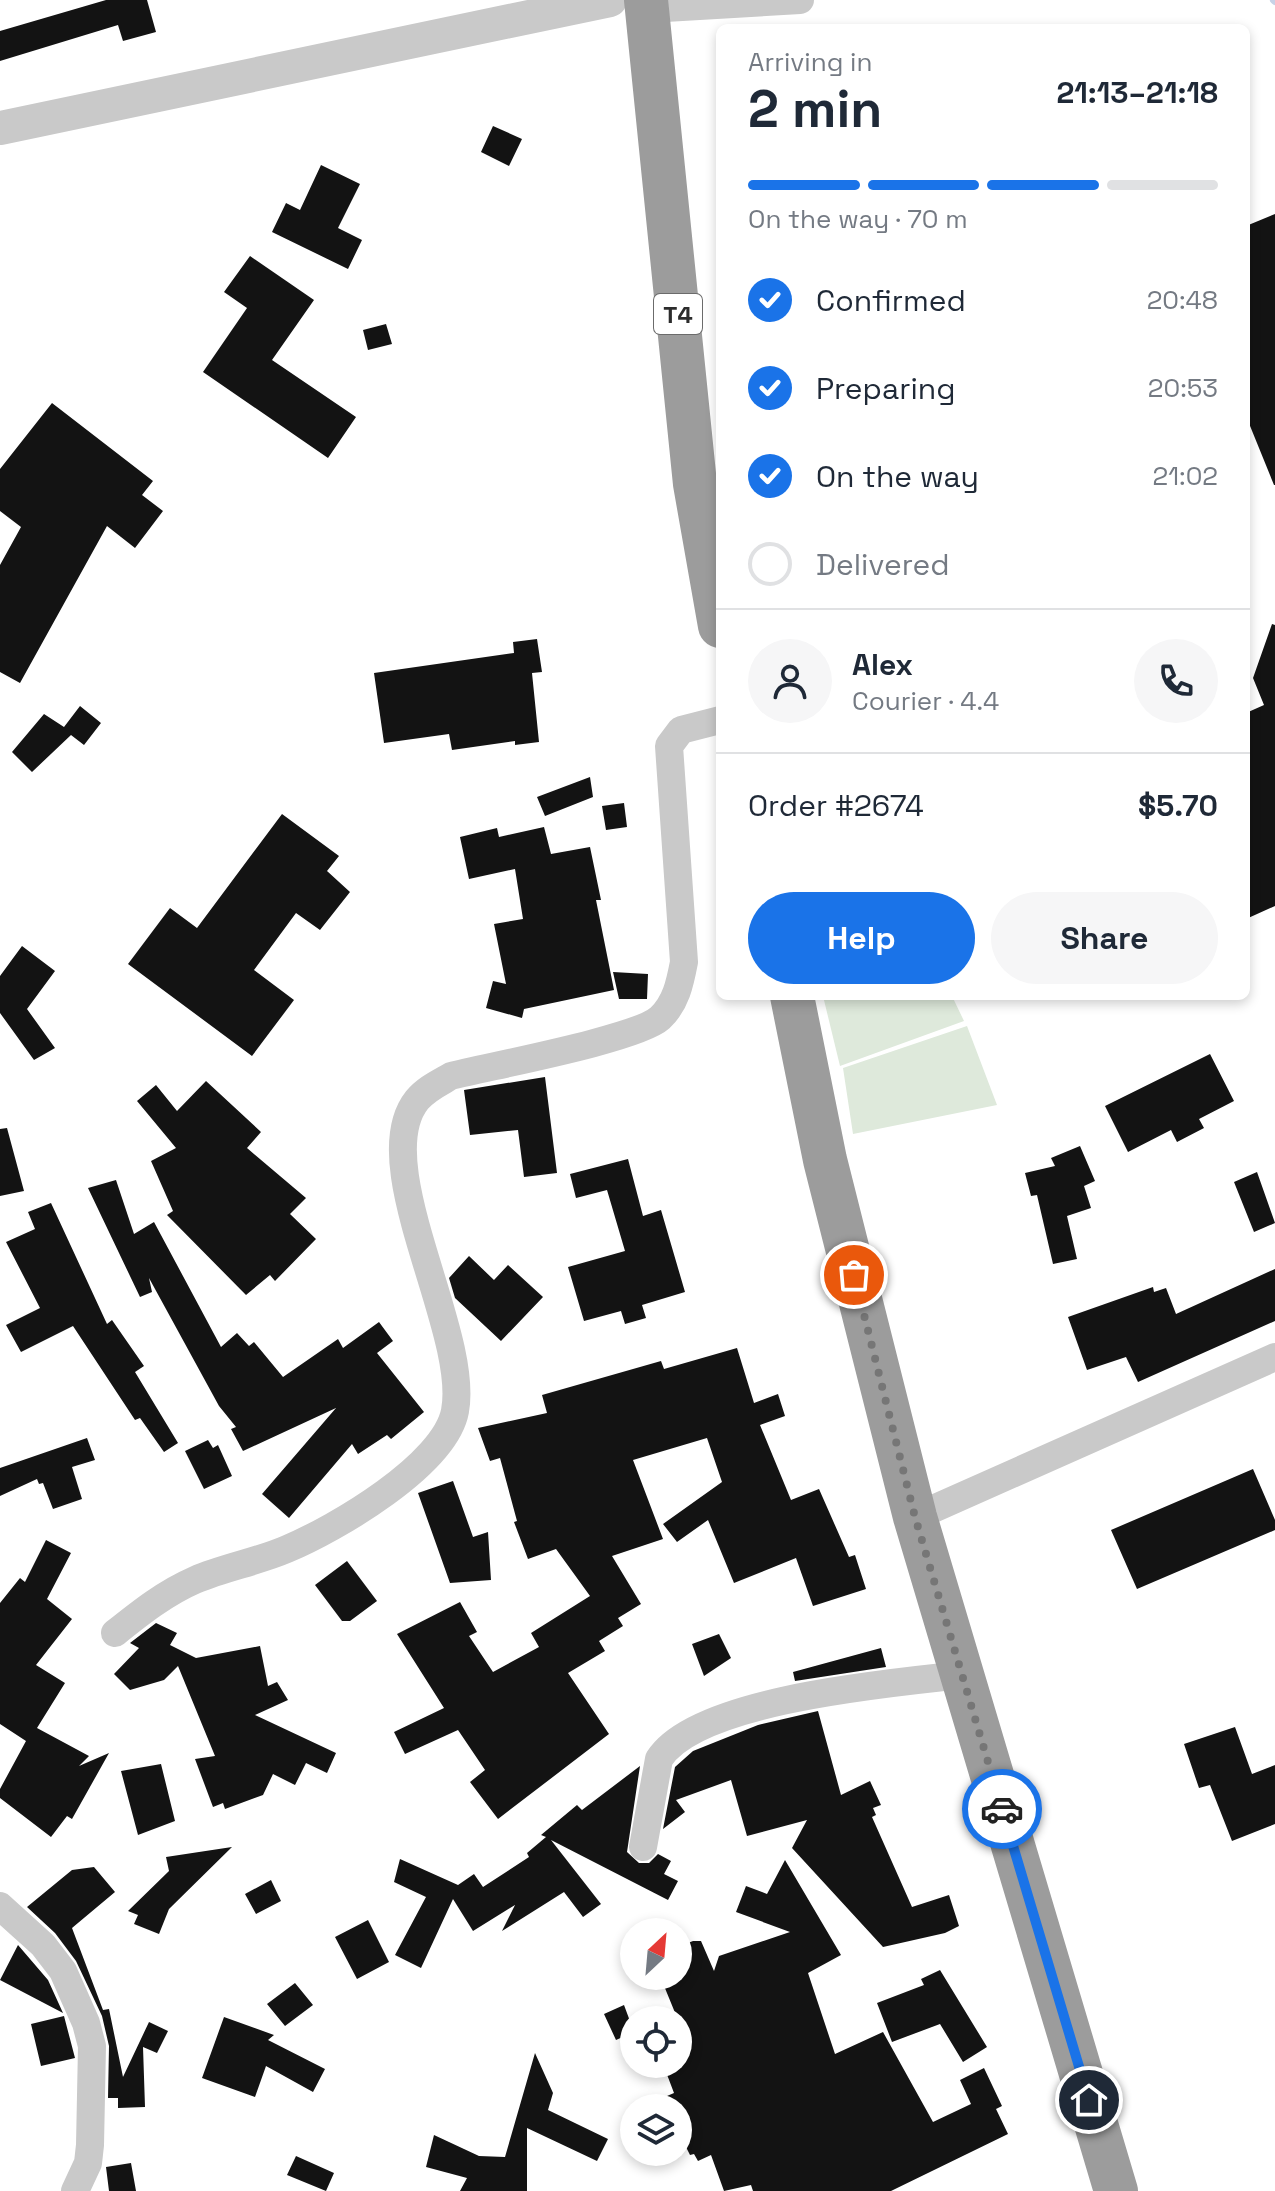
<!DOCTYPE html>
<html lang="en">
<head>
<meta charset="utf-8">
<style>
	:root { --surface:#fff; --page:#f6f6f7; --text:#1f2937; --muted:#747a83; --line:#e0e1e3; --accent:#1a73e8 }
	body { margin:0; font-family:"Space Grotesk",sans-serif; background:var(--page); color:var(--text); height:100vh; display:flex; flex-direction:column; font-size:30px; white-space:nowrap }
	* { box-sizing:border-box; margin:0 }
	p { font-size:26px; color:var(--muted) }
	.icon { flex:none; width:44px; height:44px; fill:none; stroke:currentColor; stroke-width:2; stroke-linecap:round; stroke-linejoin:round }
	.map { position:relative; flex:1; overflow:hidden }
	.panel { position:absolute; left:716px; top:24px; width:534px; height:976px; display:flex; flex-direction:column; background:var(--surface); border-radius:12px; box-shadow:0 4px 12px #0003 }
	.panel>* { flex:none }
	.needle { width:52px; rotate:26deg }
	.controls { position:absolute; left:620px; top:1918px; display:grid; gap:16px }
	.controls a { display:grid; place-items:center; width:72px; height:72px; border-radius:50%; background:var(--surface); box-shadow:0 4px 12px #0003; font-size:40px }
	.pin { position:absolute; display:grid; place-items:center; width:68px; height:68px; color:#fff; margin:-34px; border:4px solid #fff; border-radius:50%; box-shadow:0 2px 8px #0007 }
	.courier { position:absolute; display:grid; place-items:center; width:80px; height:80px; margin:-40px; border:6px solid #1a73e8; border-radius:50%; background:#fff; color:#222; box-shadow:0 2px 10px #0007 }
	.headline em { font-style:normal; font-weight:600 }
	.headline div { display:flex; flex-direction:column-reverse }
	.headline { display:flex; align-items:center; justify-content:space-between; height:136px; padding:0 32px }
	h1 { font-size:52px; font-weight:600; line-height:60px }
	.bar { display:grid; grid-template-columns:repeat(4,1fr); gap:12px 8px; align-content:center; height:96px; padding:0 32px }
	.bar i { height:10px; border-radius:6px; background:var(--line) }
	.bar .current { background:var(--accent) }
	.bar p { grid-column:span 4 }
	.line { display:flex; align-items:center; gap:20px; padding:0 32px; border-top:2px solid var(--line) }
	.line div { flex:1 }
	.round { display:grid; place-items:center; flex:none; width:84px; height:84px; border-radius:42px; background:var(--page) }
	ol { padding:0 32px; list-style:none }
	li { display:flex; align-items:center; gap:24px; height:88px }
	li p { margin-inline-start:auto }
	li .icon { padding:8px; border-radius:50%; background:var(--accent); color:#fff; stroke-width:4 }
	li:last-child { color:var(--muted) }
	li i { width:44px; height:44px; border:4px solid var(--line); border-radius:50% }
	.action { display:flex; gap:16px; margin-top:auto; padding:16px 32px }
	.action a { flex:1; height:92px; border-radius:48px; background:var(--accent); color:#fff; font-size:32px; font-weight:600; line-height:92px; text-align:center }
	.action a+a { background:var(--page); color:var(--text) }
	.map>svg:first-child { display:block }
	.green { fill:#dee9db }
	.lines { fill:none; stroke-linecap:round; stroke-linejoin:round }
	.stream { stroke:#c8d2e7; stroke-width:8 }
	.building { fill:#131313 }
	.minor { stroke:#c9c9c9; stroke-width:28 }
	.tertiary { stroke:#c9c9c9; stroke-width:34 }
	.trunk { stroke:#9c9c9c; stroke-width:44 }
	.done { stroke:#767676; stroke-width:8; stroke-dasharray:0 14.4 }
	.route { stroke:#1a73e8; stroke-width:10 }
	.labels { text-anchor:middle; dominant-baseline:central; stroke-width:8; stroke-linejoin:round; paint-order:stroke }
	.shield { fill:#fff; stroke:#6b6b6b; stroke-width:2 }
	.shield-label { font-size:24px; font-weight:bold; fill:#2c2c2c }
</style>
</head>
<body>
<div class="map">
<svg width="1275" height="2191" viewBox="0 0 1275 2191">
	<rect width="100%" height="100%" fill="#fff"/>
	<path class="green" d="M 823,996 L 952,996 L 964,1021 L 840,1066 Z
		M 967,1026 L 997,1105 L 853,1134 L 843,1068 Z"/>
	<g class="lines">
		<path class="stream" d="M 1274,0 L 1275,1"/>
	</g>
	<path class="building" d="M 106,0 L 147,0 L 156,32 L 123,41 L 118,25 L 0,61 L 0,31 Z
		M 493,126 L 522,139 L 509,166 L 481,152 Z
		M 321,165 L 360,184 L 338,228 L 362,240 L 348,269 L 272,232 L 286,203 L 300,210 Z
		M 1275,214 L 1275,485 L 1274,485 L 1246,416 L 1246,226 Z
		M 250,256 L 314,300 L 272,360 L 356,417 L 328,458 L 203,372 L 247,308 L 224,292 Z
		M 386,324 L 392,344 L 368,350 L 363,330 Z
		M 52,403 L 153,481 L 142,495 L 163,511 L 135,548 L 107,526 L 20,683 L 0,672 L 0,565 L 21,527 L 0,511 L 0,469 Z
		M 1272,624 L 1275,625 L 1275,906 L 1246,919 L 1246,713 L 1264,705 L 1253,678 Z
		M 537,639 L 542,672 L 532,673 L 539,742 L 515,745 L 515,741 L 452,750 L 449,734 L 384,743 L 374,673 L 514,653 L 513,642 Z
		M 80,706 L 101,723 L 84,745 L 71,735 L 32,772 L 12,752 L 44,714 L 64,727 Z
		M 590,777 L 593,797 L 545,816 L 537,797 Z
		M 624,803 L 627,827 L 606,830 L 602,806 Z
		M 282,814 L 339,856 L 327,871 L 350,892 L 320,930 L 296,913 L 254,970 L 294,1000 L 252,1056 L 128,964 L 170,908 L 197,928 Z
		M 544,827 L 551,854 L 590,847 L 601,900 L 596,900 L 614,990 L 524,1009 L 522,1018 L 486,1008 L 493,981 L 506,984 L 494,924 L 523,919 L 515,869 L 469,879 L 460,837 L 497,828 L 499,837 Z
		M 22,946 L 55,971 L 27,1009 L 55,1048 L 34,1060 L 0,1013 L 0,976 Z
		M 613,972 L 648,974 L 647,999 L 619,999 Z
		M 1210,1054 L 1234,1101 L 1199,1119 L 1204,1128 L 1177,1142 L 1171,1130 L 1128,1152 L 1105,1106 Z
		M 545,1077 L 557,1173 L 524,1177 L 518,1130 L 470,1135 L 464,1090 Z
		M 206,1081 L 261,1132 L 247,1148 L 306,1198 L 290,1214 L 316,1239 L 275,1281 L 270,1275 L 246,1295 L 167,1215 L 173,1211 L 151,1161 L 176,1148 L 137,1101 L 156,1085 L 177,1111 Z
		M 7,1128 L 24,1191 L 0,1196 L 0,1129 Z
		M 1080,1146 L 1095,1181 L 1084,1186 L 1091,1208 L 1067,1216 L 1077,1259 L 1053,1264 L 1037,1195 L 1031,1196 L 1025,1173 L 1055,1166 L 1051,1158 Z
		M 628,1159 L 643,1216 L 661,1210 L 685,1292 L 642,1305 L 646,1318 L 625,1324 L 621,1311 L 584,1321 L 568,1267 L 625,1251 L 607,1190 L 576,1198 L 570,1174 Z
		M 1257,1172 L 1275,1223 L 1254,1232 L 1234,1182 Z
		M 116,1180 L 134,1234 L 154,1222 L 221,1347 L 237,1333 L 249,1346 L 254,1342 L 283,1377 L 338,1339 L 343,1348 L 379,1322 L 393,1341 L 377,1353 L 424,1412 L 391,1439 L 387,1435 L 358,1454 L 352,1444 L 289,1518 L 262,1494 L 336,1408 L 243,1451 L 231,1429 L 236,1427 L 219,1406 L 149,1278 L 152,1292 L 140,1297 L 88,1188 Z
		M 51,1203 L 107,1324 L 112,1320 L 144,1366 L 135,1372 L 178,1443 L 164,1452 L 140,1418 L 135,1420 L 73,1326 L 21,1352 L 6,1325 L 40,1308 L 6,1242 L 35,1229 L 28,1212 Z
		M 469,1256 L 494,1280 L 508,1265 L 543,1297 L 501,1341 L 455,1298 L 449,1278 Z
		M 1275,1269 L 1275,1321 L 1138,1382 L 1126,1357 L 1087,1370 L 1068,1317 L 1153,1287 L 1154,1292 L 1166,1288 L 1176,1314 Z
		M 737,1348 L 754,1403 L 778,1394 L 785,1416 L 760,1425 L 791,1500 L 819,1489 L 849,1557 L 855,1555 L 866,1589 L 813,1606 L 796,1558 L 734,1583 L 708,1520 L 677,1542 L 663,1524 L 722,1482 L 707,1438 L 633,1460 L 663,1539 L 612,1556 L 641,1604 L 618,1618 L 623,1626 L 599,1641 L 605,1651 L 568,1673 L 609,1734 L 498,1819 L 470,1782 L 485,1770 L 458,1730 L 405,1754 L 394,1732 L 444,1708 L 397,1634 L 460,1602 L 477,1632 L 469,1636 L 493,1672 L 539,1647 L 531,1633 L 590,1596 L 556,1549 L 528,1559 L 514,1522 L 517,1521 L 500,1458 L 490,1461 L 478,1428 L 547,1413 L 542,1395 L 661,1361 L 664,1369 Z
		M 87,1438 L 95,1460 L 72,1467 L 82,1499 L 53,1509 L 43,1483 L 39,1484 L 37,1479 L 0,1496 L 0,1468 Z
		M 208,1440 L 213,1448 L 218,1445 L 232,1476 L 204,1489 L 185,1451 Z
		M 1253,1469 L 1275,1520 L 1275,1530 L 1137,1589 L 1111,1530 Z
		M 453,1481 L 473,1537 L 488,1532 L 491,1580 L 450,1583 L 418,1493 Z
		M 46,1540 L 71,1553 L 47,1599 L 72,1619 L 36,1665 L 65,1683 L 37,1728 L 89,1756 L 79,1766 L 109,1753 L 72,1819 L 67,1816 L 51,1837 L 0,1798 L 0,1789 L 26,1741 L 0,1724 L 0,1603 L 20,1578 L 25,1582 Z
		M 347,1561 L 377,1601 L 350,1621 L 342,1621 L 315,1585 Z
		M 156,1623 L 177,1633 L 170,1645 L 196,1658 L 260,1646 L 268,1686 L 277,1682 L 288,1700 L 255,1715 L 336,1753 L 327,1773 L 306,1763 L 295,1785 L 273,1774 L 263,1795 L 225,1809 L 223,1803 L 213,1807 L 195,1759 L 215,1756 L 178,1666 L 164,1680 L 130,1690 L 114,1674 L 139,1648 L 130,1643 Z
		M 719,1634 L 731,1658 L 704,1676 L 692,1644 Z
		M 881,1648 L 886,1667 L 795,1681 L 793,1672 Z
		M 818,1711 L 841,1795 L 870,1781 L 881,1805 L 873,1808 L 876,1815 L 872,1817 L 912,1907 L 949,1895 L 959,1926 L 945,1933 L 883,1947 L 792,1848 L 807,1820 L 747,1836 L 731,1780 L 676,1800 L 685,1812 L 663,1829 L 675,1767 L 693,1751 L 758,1725 Z
		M 1235,1727 L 1252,1774 L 1275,1765 L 1275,1824 L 1232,1841 L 1210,1785 L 1199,1788 L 1184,1744 Z
		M 161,1764 L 175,1821 L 138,1835 L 121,1771 Z
		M 640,1766 L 627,1852 L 639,1863 L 649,1863 L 658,1854 L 671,1861 L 664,1874 L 678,1881 L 668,1900 L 551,1840 L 601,1904 L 583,1917 L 564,1892 L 502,1931 L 515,1905 L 473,1931 L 453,1899 L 421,1968 L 395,1955 L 426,1897 L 394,1882 L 400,1859 L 458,1885 L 474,1874 L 483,1887 L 529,1857 L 527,1853 L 546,1837 L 541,1835 L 577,1805 L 582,1810 Z
		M 232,1847 L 169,1909 L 159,1934 L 134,1924 L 138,1915 L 128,1911 L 169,1871 L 166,1857 Z
		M 785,1860 L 841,1955 L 808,1973 L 835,2054 L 883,2032 L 933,2122 L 971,2104 L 960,2080 L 984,2068 L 1002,2106 L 996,2109 L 1008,2134 L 891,2191 L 753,2191 L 751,2185 L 724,2191 L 711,2155 L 698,2161 L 694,2154 L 690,2155 L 680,2135 L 678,2108 L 672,2108 L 667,2096 L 674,2093 L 663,2064 L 678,2064 L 678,2020 L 660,1976 L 678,1976 L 678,1947 L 693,1941 L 701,1941 L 714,1971 L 719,1956 L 790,1932 L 736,1912 L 746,1886 L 767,1894 Z
		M 94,1867 L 115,1892 L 72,1928 L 103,2010 L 109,2009 L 123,2077 L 149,2022 L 168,2031 L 157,2053 L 143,2047 L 145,2107 L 118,2108 L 118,2098 L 108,2098 L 109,2046 L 102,2016 L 76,1961 L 55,1933 L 27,1907 L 72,1870 Z
		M 271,1880 L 281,1901 L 256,1914 L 245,1894 Z
		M 368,1920 L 389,1962 L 357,1979 L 335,1937 Z
		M 18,1945 L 48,1980 L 63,2013 L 0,1980 Z
		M 940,1970 L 987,2047 L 963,2062 L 940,2024 L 892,2042 L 877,2003 L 924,1985 L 921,1979 Z
		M 295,1983 L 313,2005 L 285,2026 L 267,2004 Z
		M 624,2005 L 634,2032 L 616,2040 L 604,2014 Z
		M 64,2016 L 75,2058 L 41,2066 L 31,2024 Z
		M 224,2017 L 274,2035 L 268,2040 L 325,2069 L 313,2092 L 266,2066 L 255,2097 L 202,2078 Z
		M 535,2053 L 553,2093 L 548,2110 L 608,2139 L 597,2161 L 527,2128 L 527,2191 L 460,2191 L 467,2178 L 426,2167 L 434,2135 L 479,2156 L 505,2157 Z
		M 296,2156 L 334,2173 L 326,2191 L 287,2175 Z
		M 131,2163 L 136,2191 L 109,2191 L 106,2167 Z"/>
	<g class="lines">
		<path class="minor" d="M 648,9 L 800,0
			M 915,1517 L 1275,1357
			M 115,1633 C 140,1613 165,1593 195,1580 C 225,1567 257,1562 287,1549 C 335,1529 445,1465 455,1411 C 470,1331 366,1164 417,1100 C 426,1089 439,1083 451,1076 C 490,1066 637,1039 660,1018 C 676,1003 680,983 684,962 L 669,746 L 681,730 L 720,720
			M 643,1847 L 659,1759 C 697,1699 893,1683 962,1675
			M 0,1906 L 43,1945 L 63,1971 L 86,2023 L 92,2046 L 90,2145 L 88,2163 L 75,2191"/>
		<path class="tertiary" d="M 0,128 L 610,0"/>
		<path class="trunk" d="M 646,0 L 695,484 L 720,626
			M 792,996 L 825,1160 L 915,1517 L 1116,2191"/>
	</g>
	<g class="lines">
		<path class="done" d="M 854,1275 L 915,1517 L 1002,1809"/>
		<path class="route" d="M 1002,1809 L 1089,2100"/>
	</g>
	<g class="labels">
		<rect class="shield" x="654" y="294" width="48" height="40" rx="6"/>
		<g class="shield-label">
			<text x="678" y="314">T4</text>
		</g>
	</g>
</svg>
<div class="controls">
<a><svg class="needle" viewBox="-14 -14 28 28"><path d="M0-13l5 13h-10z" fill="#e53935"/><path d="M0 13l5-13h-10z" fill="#747a83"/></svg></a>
<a><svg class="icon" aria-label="locate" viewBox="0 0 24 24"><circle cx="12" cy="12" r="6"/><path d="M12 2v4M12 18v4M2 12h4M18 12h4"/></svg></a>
<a><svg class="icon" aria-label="layers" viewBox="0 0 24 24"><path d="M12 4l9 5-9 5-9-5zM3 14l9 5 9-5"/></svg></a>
</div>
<div class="pin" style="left:854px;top:1275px;background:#ea580c"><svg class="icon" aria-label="bag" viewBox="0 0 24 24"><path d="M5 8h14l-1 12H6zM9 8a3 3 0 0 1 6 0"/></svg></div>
<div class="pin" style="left:1089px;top:2100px;background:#1f2937"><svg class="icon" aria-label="home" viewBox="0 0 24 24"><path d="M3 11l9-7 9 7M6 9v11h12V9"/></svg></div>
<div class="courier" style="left:1002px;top:1809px"><svg class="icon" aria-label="car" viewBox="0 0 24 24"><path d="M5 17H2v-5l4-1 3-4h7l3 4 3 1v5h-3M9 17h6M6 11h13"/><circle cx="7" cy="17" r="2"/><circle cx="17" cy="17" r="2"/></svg></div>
<section class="panel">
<div class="headline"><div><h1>2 min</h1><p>Arriving in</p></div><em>21:13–21:18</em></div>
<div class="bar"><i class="current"></i><i class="current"></i><i class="current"></i><i></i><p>On the way · 70 m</p></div>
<ol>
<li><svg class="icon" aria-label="check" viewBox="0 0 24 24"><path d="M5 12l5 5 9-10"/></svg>Confirmed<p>20:48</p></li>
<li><svg class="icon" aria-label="check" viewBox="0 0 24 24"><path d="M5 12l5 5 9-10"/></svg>Preparing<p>20:53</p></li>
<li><svg class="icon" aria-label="check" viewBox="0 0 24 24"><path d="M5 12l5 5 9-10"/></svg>On the way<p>21:02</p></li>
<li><i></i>Delivered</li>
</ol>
<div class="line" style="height:144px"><a class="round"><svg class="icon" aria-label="person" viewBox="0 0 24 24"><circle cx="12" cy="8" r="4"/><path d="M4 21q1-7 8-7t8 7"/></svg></a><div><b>Alex</b><p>Courier · 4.4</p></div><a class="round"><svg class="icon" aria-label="phone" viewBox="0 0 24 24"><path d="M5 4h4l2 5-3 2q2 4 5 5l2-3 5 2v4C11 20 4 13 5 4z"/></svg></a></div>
<div class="line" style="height:104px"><div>Order #2674</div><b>$5.70</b></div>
<div class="action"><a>Help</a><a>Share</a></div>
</section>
</div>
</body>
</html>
